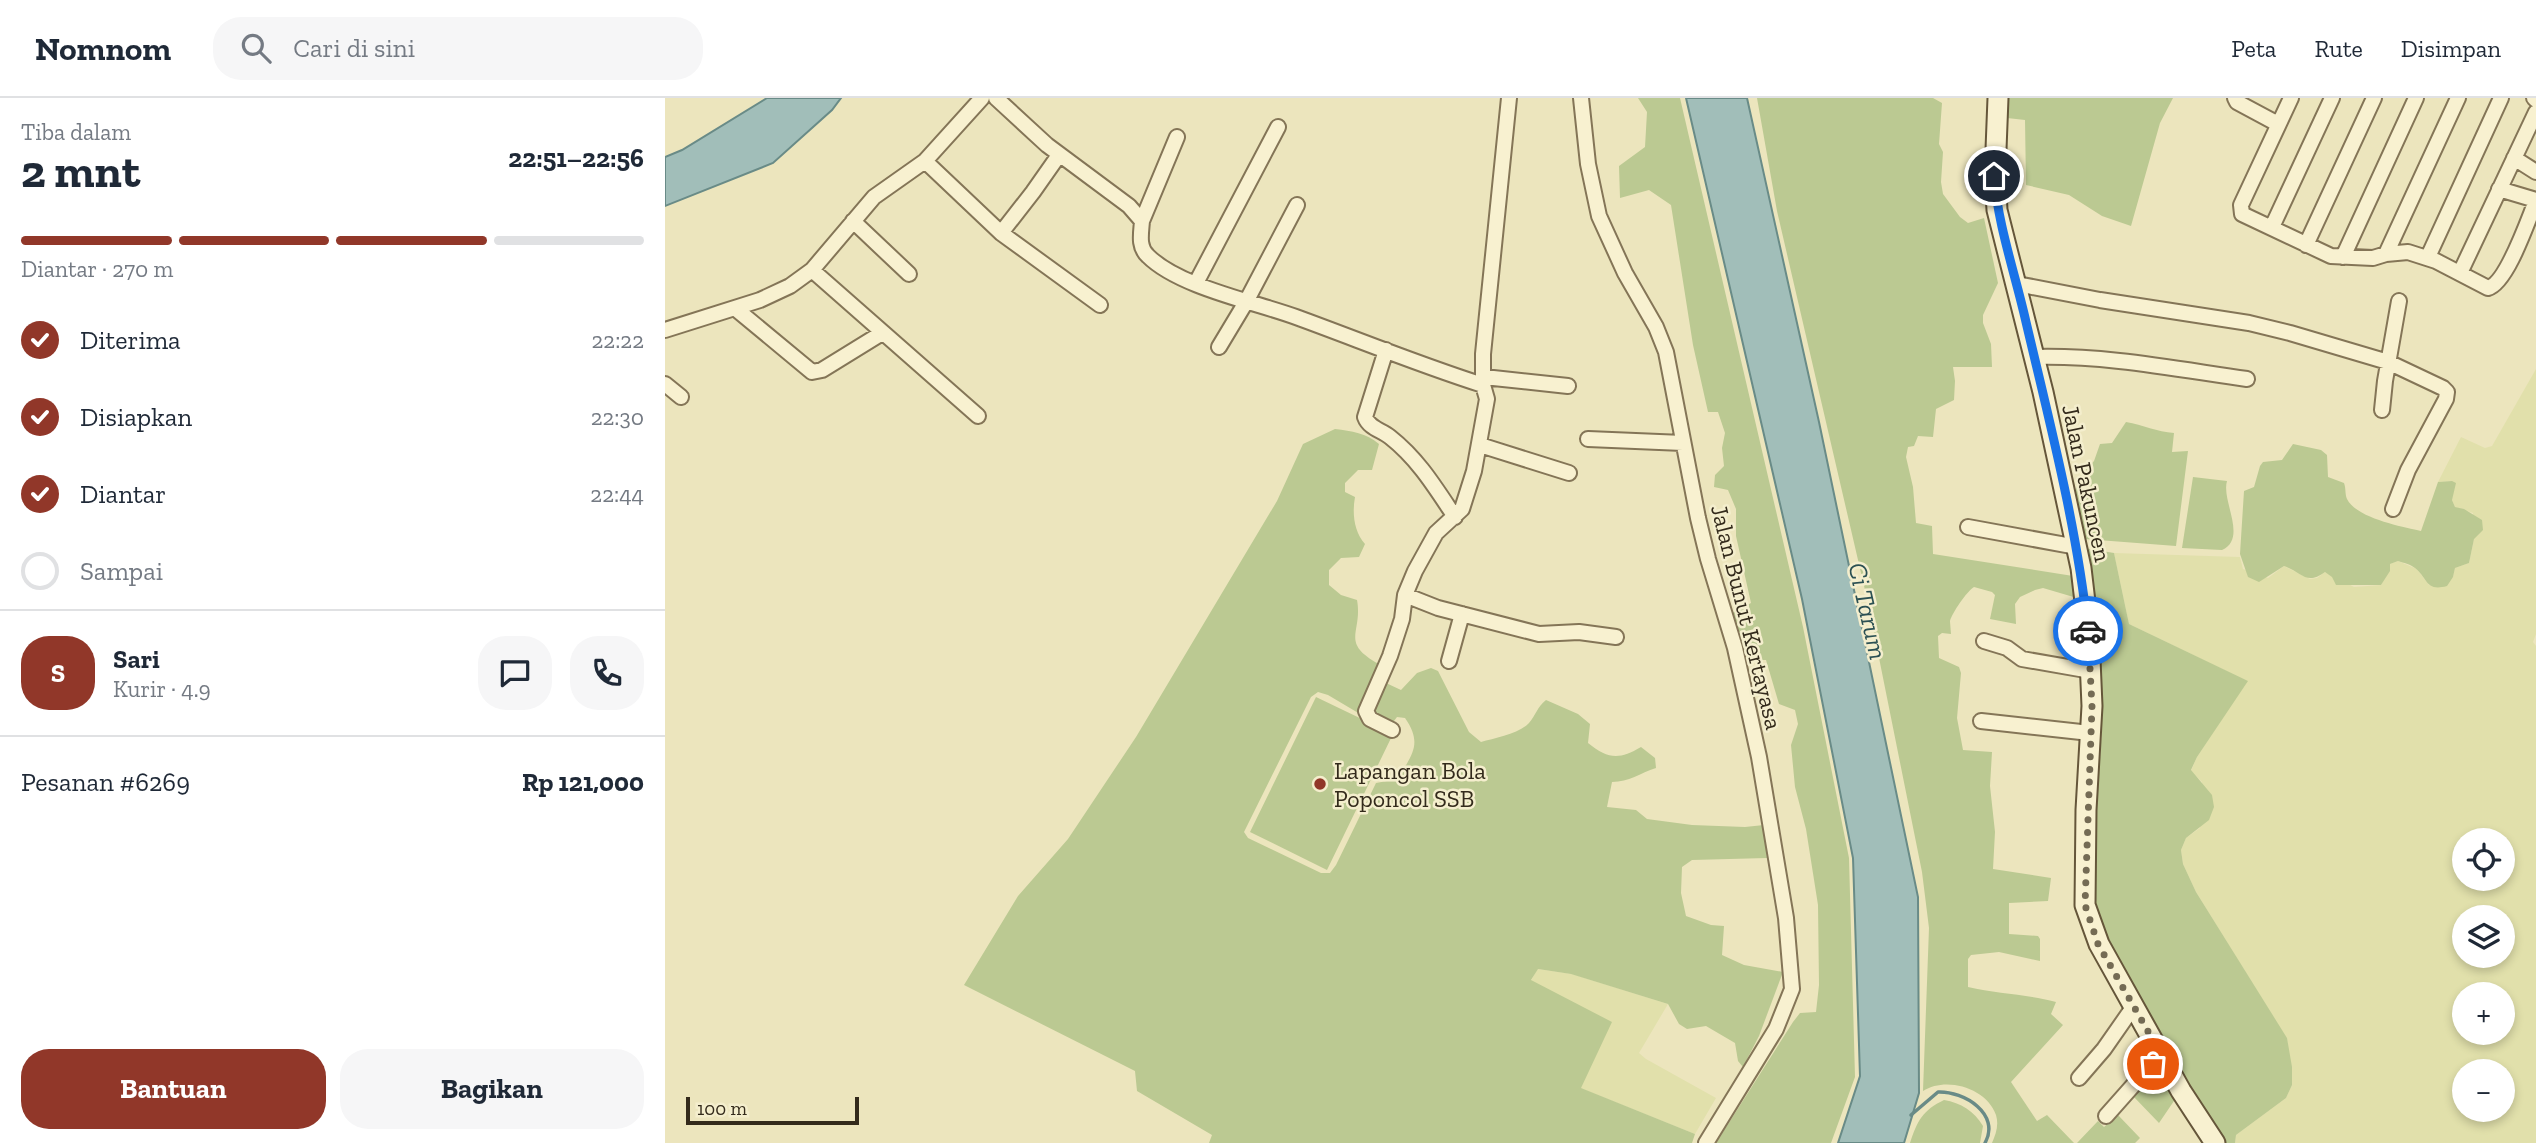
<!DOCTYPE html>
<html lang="id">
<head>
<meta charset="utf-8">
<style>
	:root { --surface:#fff; --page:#f6f6f7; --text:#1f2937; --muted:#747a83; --line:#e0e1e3; --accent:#913729 }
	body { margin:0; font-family:"Zilla Slab",serif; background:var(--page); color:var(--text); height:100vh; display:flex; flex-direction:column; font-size:26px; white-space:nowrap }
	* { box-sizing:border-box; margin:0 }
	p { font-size:23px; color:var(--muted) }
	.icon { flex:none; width:38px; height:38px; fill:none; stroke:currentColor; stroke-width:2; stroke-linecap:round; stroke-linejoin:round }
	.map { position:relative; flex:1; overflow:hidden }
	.drawer { display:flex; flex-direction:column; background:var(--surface); width:665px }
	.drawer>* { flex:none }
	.fabs { position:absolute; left:1787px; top:730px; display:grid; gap:14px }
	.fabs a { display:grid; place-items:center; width:63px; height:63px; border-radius:50%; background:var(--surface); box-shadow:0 4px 10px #0003; font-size:35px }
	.scale { position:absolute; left:21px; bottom:18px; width:173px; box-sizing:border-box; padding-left:7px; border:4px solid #332a1b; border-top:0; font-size:19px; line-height:24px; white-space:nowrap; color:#332a1b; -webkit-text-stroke:5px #f4eecd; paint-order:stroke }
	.pin { position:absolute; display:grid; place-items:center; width:60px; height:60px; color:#fff; margin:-30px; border:4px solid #fff; border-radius:50%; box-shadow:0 2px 7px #0007 }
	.courier { position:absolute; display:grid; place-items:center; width:70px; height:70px; margin:-35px; border:5px solid #1a73e8; border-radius:50%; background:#fff; color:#222; box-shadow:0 2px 9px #0007 }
	.head em { font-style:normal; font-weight:700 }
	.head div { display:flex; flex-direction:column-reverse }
	.head { display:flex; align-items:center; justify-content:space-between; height:119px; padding:0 21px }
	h1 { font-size:46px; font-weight:700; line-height:52px }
	.bar { display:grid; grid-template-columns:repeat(4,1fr); gap:10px 7px; align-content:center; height:84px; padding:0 21px }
	.bar i { height:9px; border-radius:5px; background:var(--line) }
	.bar .current { background:var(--accent) }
	.bar p { grid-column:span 4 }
	.line { display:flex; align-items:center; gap:18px; padding:0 21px; border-top:2px solid var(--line) }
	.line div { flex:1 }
	.round { display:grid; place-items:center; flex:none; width:74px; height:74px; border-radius:28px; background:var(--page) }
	ol { padding:0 21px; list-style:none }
	li { display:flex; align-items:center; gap:21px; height:77px }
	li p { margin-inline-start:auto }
	li .icon { padding:7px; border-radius:50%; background:var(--accent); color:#fff; stroke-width:4 }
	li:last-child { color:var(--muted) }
	li i { width:38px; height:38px; border:4px solid var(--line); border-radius:50% }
	.primary-button { display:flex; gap:14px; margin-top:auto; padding:14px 21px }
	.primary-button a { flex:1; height:80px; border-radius:28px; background:var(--accent); color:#fff; font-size:28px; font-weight:700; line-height:80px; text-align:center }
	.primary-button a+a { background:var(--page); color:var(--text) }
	header { display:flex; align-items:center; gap:42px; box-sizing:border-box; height:98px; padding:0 35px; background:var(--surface); border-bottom:2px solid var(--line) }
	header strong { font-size:33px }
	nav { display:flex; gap:38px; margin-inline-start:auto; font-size:24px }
	.search { width:490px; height:63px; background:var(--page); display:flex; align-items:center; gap:18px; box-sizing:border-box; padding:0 24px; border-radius:28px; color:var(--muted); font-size:26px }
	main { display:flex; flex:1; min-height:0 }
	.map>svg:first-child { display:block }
	.farmland { fill:#e1e0ab; fill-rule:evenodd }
	.green { fill:#bbc992 }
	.water { fill:#a1beb9; stroke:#698b87; stroke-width:2 }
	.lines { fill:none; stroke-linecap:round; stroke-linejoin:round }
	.stream { stroke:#698b87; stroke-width:3.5 }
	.street-casing { stroke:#847557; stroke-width:18 }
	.secondary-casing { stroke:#65563a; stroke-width:23 }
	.street { stroke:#f8f1d0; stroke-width:14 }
	.secondary { stroke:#f8f1d0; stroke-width:19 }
	.done { stroke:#746b54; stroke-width:7; stroke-dasharray:0 12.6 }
	.route { stroke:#1a73e8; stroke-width:9 }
	.poi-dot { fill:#913729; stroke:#f4eecd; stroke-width:2.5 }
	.labels { text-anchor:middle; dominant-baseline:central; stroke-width:5; stroke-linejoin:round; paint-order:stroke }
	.street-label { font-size:24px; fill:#332a1b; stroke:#f4eecd }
	.poi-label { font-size:24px; fill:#332a1b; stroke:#f4eecd; text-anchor:start }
	.water-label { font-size:26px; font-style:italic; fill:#2b5053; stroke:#f4eecd }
</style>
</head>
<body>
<header>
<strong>Nomnom</strong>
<div class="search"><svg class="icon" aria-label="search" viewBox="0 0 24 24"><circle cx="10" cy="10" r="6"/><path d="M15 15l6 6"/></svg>Cari di sini</div>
<nav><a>Peta</a><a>Rute</a><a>Disimpan</a></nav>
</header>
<main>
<section class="drawer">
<div class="head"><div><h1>2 mnt</h1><p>Tiba dalam</p></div><em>22:51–22:56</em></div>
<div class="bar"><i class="current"></i><i class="current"></i><i class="current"></i><i></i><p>Diantar · 270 m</p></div>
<ol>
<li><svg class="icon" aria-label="check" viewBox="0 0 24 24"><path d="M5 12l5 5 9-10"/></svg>Diterima<p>22:22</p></li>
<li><svg class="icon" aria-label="check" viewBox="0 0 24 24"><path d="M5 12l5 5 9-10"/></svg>Disiapkan<p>22:30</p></li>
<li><svg class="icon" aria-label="check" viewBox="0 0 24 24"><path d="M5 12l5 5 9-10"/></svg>Diantar<p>22:44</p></li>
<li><i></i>Sampai</li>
</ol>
<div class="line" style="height:126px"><b class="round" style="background:var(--accent);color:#fff">S</b><div><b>Sari</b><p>Kurir · 4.9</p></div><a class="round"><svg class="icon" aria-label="chat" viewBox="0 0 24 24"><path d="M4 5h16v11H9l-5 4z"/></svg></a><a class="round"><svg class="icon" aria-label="phone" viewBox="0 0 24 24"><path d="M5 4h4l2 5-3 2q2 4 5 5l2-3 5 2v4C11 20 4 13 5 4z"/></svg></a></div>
<div class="line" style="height:91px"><div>Pesanan #6269</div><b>Rp 121,000</b></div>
<div class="primary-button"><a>Bantuan</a><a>Bagikan</a></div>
</section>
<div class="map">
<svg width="1871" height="1045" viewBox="0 0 1871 1045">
	<rect width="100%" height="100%" fill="#ece5bd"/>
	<path class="farmland" d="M 1871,271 L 1871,536 L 1868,544 L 1871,548 L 1871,1045 L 1570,1045 L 1571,1037 L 1621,1000 L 1627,987 L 1622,941 L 1531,794 L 1518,766 L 1516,752 L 1521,740 L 1535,730 L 1537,684 L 1526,673 L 1532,659 L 1582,583 L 1464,526 L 1449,455 L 1575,459 L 1578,471 L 1603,480 L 1619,468 L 1645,481 L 1652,480 L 1660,474 L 1689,489 L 1716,487 L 1725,466 L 1733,463 L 1752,471 L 1764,487 L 1788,479 L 1790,470 L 1804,465 L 1809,441 L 1808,415 L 1790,409 L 1787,402 L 1787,383 L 1773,384 L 1796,339 L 1820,350 L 1827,348 ZM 1799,742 L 1838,742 L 1838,780 L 1799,780 ZM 1799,819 L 1838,819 L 1838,858 L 1799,858 ZM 1799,896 L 1838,896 L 1838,934 L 1799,934 ZM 1799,973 L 1838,973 L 1838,1012 L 1799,1012 Z
		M 872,871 L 907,876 L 1003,906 L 974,955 L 981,961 L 1051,1000 L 1030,1036 L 915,990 L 866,883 Z"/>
	<path class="green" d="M 973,0 L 1015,0 L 1138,529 L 1184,760 L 1190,979 L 1166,1045 L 1051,1045 L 1128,924 L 1135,915 L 1151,914 L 1154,887 L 1153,807 L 1141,731 L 1130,689 L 1126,647 L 1133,626 L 1130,612 L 1114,606 L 1101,562 L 1081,562 L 1067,515 L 1086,505 L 1071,438 L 1071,411 L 1063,392 L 1049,389 L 1050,377 L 1059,368 L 1057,350 L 1060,335 L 1053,314 L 1043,314 L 1028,247 L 1006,107 L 984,92 L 955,100 L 954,68 L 980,49 L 982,14 Z
		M 1092,0 L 1268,0 L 1277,5 L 1274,46 L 1278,54 L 1276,84 L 1278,96 L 1295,119 L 1303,125 L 1319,120 L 1333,185 L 1318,217 L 1318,225 L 1326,246 L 1327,269 L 1288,269 L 1290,283 L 1289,302 L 1271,311 L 1268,339 L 1253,338 L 1249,348 L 1243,349 L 1241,359 L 1248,389 L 1251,425 L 1267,428 L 1268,456 L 1408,478 L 1412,500 L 1378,490 L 1370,492 L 1355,499 L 1350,506 L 1351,526 L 1325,521 L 1330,497 L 1327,494 L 1309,489 C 1302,493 1287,515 1285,523 C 1285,524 1286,535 1286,536 L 1277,535 L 1273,538 L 1274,560 L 1294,569 L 1296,575 L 1292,620 L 1298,652 L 1327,654 L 1325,688 L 1330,734 L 1328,771 L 1386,780 L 1383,803 L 1344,805 L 1344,836 L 1373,838 L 1375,841 L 1375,863 L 1334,854 L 1306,857 L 1303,861 L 1303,889 C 1332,896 1362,896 1391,904 L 1386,916 L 1398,927 L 1346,984 L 1372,1023 L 1382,1017 L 1409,1045 L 1327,1045 C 1331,1036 1334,1027 1331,1017 C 1322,990 1281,978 1258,993 L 1264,830 L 1257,774 L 1203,505 L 1112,113 Z
		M 1342,0 L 1508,0 L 1495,25 L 1466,128 L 1437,118 L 1404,97 L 1361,87 L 1360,22 L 1342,20 Z
		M 1461,324 C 1478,327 1492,334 1509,335 L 1507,354 L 1523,353 L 1511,448 L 1420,441 L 1411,403 L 1411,393 L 1414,379 L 1429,363 L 1435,346 L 1447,345 Z
		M 670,331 C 687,333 701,335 714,346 L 707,372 L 693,372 L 680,385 L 680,394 L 690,399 C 687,415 689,434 700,446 L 694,459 L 676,460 L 664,472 L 664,487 L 676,497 L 692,502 C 698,535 674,544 714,566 L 695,616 L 663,597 L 653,594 L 646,599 L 579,734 L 583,740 L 656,775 L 665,775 L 671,767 L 711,685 L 733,681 C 747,656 758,646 740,620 L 732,619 L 726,627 L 709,619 C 709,607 716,596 721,585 L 736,592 L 752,575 L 766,570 L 773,573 L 804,634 L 816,644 C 830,640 854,636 864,625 C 871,617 872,609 881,602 L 913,616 L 925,626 L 923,645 C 943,661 954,662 976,649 L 990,660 L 991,670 C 975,675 964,684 947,684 L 942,709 L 971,712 L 982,721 L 1027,727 L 1080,729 L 1099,727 L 1102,760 L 1027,762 L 1017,769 L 1016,795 L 1021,818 L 1046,827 L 1059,828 L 1057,857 L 1079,867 L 1118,874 L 1094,938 L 1078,969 L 1073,963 L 1070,945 L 1041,928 L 1022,931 L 1014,926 L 1003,906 L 906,876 L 873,871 L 866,882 L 947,924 L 916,990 L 1030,1036 L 1027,1045 L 544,1045 L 547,1037 L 472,993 L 470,973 L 299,887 L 353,798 L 403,741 L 471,639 L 612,403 L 638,346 Z
		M 1628,346 L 1656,352 L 1662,357 L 1663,379 L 1679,385 C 1681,390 1680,397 1682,401 C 1691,420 1738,429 1756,433 L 1773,384 L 1787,383 L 1791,385 L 1787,402 L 1790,409 L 1799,411 L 1817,422 L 1818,432 L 1809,441 L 1804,465 L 1790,470 L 1788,479 L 1782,488 C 1760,494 1763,480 1750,470 C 1745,466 1739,465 1733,463 L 1725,466 L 1725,473 L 1716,487 L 1671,487 L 1667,479 L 1660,474 C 1641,488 1637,474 1619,468 L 1594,484 L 1583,479 L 1575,456 L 1579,393 L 1589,389 L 1595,368 L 1598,364 L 1617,362 Z
		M 1528,379 L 1562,383 C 1556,403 1583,440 1557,452 L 1517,450 Z
		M 1419,450 L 1449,455 L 1464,526 L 1583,583 L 1532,659 L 1526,672 L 1547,697 L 1549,709 L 1544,722 L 1521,740 L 1516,752 L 1518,766 L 1531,794 L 1622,940 L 1627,969 L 1627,987 L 1621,1000 L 1571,1037 L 1570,1045 L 1557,1045 L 1442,845 L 1429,813 L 1429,750 L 1437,630 L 1431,532 Z
		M 651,599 L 728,636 L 662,772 L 585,734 Z
		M 1493,968 L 1511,1000 L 1494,1025 L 1468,998 Z
		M 1279,1002 C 1296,1005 1309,1013 1318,1028 L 1315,1045 L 1245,1045 C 1252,1023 1258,1012 1279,1002 Z
		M 1453,1017 L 1475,1040 L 1470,1045 L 1412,1045 L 1433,1023 L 1439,1029 Z"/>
	<path class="water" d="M 102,0 L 176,0 L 167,12 L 108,65 L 0,108 L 0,59 L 17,52 Z
		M 1021,0 L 1082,0 L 1154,324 L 1253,799 L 1254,995 L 1239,1045 L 1173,1045 L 1195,978 L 1188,760 L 1137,501 Z"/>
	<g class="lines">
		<path class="stream" d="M 1246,1017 L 1273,994 C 1299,993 1336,1016 1320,1045"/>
		<g class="street-casing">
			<path id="street" d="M 331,0 L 382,47 L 464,108 L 477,123 C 476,136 473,149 483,158 C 514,189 590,204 631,219 C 694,242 755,267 818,287
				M 916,0 L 923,66 L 934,118 L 960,175 L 991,229 L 1001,254 L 1033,420 L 1043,461 L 1070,550 L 1094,659 L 1121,820 L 1127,891 L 1111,931 L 1041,1045
				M 1570,0 L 1572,4 L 1613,26
				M 1626,0 L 1576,107 L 1577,116 L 1666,158 L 1708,160 L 1721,156 L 1743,154 L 1771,163 L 1823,190 C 1842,185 1863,122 1871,103
				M 1869,0 L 1871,2
				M 1849,60 L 1871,74
				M 260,63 L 336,135 L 435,207
				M 1834,91 L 1871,102
				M 188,123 L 244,176
				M 477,123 L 512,39
				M 1607,129 L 1667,0
				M 336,135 L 368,94 L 394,57
				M 1641,147 L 1709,0
				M 1721,156 L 1793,0
				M 1678,159 L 1751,0
				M 1763,159 L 1836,0
				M 147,172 L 313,318
				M 1795,175 L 1871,14
				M 531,185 L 613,29
				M 1352,186 L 1435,202 L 1584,225 L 1625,235 L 1723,264 L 1778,290 L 1782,294 L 1781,301 L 1743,372 L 1728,411
				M 71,211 L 147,274 L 157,272 L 217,235
				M 0,232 L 95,202 L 125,188 L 147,172 L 209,99 L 260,63 L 317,0
				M 554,249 L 581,204 L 632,107
				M 721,252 L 700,319 C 704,330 716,332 725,339 C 753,361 770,389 790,419
				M 1369,259 C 1441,257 1511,271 1582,281
				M 819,279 L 903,288
				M 0,286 L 16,299
				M 1717,312 L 1720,283 L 1734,203
				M 923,341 L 1018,345
				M 815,347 L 904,375
				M 1303,429 L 1412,449
				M 740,497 L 773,510 L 874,536 L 914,534 L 951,539
				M 1319,543 L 1342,550 L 1357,561 L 1426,573
				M 784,563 L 797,516
				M 1316,623 L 1425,635
				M 727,632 L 705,621 L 701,613 L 725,558 L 737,521 L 740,497 L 750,473 L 771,435 L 797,411 L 809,373 L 822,301 L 818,287 L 818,256 L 844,0
				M 1414,980 L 1439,951 L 1469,908
				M 1441,1018 L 1496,956"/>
		</g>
		<g class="secondary-casing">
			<path id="secondary" d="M 1333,0 L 1330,77 L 1332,112 L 1378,294 L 1416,470 L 1424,538 L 1427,608 L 1421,712 L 1420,807 L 1434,846 L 1516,993 L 1550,1045"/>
		</g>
		<use href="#street" class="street"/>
		<use href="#secondary" class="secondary"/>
	</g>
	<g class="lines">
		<path class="done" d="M 1423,533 L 1427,608 L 1420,807 L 1433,846 L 1496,956 L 1488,966"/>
		<path class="route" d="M 1329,78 C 1333,128 1350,175 1361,224 C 1385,326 1412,429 1423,533"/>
	</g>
	<circle class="poi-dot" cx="655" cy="686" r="7"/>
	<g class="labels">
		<g class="street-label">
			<text transform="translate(1422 385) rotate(78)">Jalan Pakuncen</text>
			<text transform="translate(1082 519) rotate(76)">Jalan Bunut Kertayasa</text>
		</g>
		<g class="poi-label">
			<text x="669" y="672">Lapangan Bola<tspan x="669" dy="28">Poponcol SSB</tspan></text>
		</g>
		<g class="water-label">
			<text transform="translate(1203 513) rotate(77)">Ci Tarum</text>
		</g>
	</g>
</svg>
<div class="fabs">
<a><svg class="icon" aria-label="locate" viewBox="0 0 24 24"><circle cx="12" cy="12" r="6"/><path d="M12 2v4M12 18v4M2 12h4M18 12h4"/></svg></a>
<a><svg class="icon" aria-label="layers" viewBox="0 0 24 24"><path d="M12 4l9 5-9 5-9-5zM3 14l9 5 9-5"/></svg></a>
<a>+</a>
<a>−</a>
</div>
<div class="scale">100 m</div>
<div class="pin" style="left:1488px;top:966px;background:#ea580c"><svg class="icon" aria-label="bag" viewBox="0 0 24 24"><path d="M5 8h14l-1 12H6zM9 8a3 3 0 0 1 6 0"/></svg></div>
<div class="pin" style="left:1329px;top:78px;background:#1f2937"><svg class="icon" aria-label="home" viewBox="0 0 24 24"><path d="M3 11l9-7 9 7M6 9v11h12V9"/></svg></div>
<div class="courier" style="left:1423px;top:533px"><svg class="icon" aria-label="car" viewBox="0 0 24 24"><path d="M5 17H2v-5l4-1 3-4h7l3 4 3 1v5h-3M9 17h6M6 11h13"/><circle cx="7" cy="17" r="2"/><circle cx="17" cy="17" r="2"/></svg></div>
</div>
</main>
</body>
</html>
